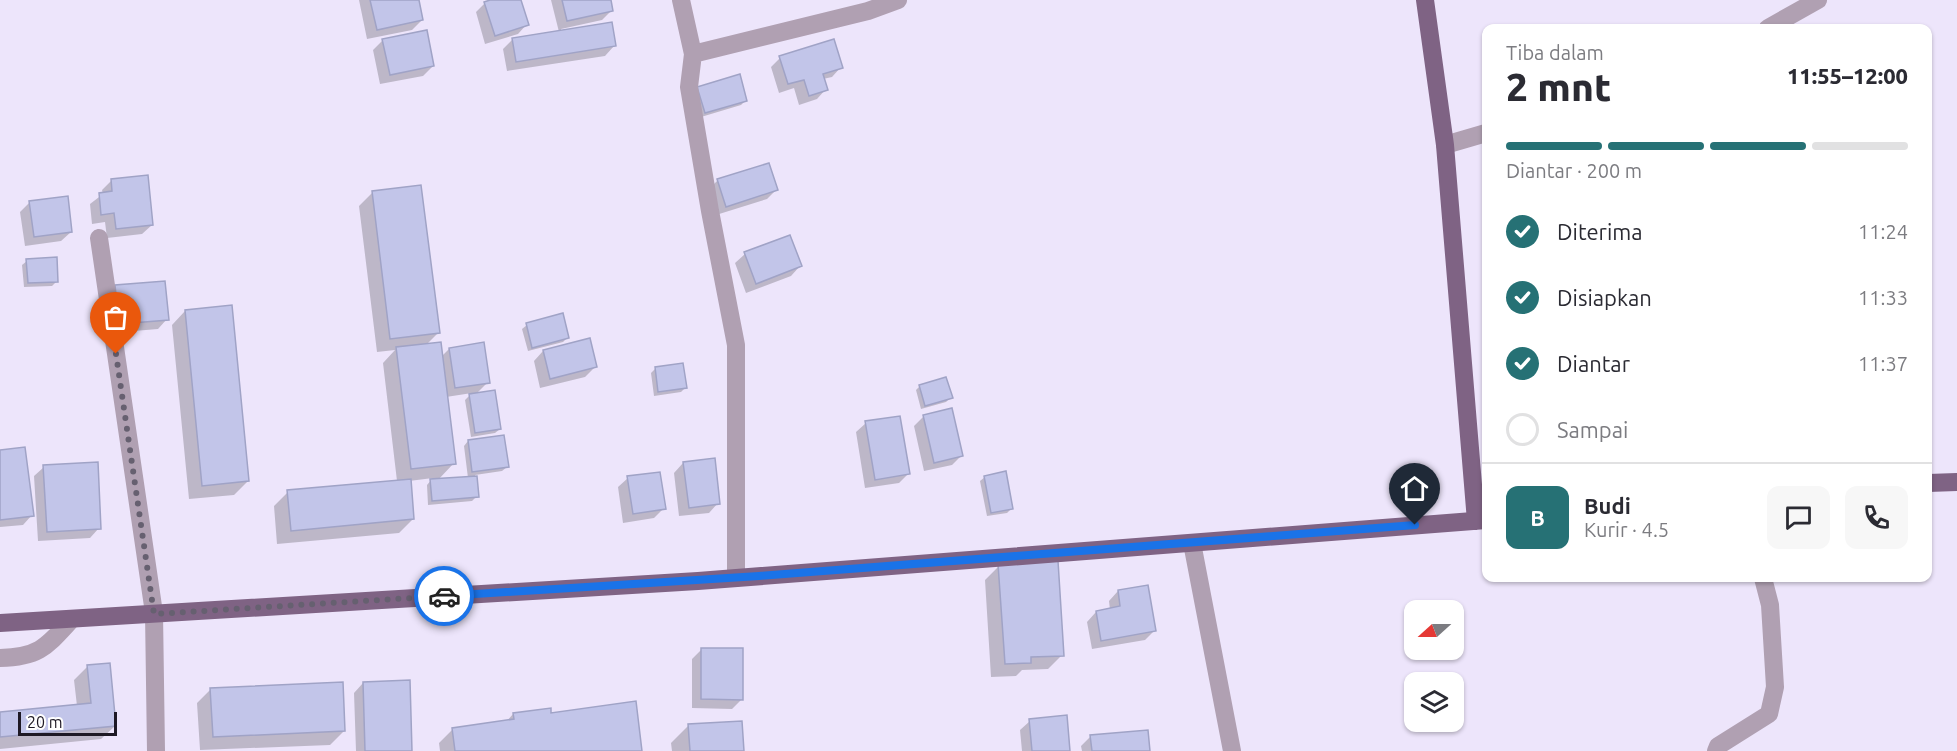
<!DOCTYPE html>
<html lang="id">
<head>
<meta charset="utf-8">
<style>
	:root { --surface:#fff; --page:#f7f7f7; --text:#2b2b33; --muted:#7c7c81; --line:#e1e1e2; --accent:#267175 }
	body { margin:0; font-family:Ubuntu,sans-serif; background:var(--page); color:var(--text); height:100vh; display:flex; flex-direction:column; font-size:22px; white-space:nowrap }
	* { box-sizing:border-box; margin:0 }
	p { font-size:20px; color:var(--muted) }
	.icon { flex:none; width:33px; height:33px; fill:none; stroke:currentColor; stroke-width:2; stroke-linecap:round; stroke-linejoin:round }
	.map { position:relative; flex:1; overflow:hidden }
	.details { position:absolute; left:1482px; top:24px; width:450px; height:558px; display:flex; flex-direction:column; background:var(--surface); border-radius:12px; box-shadow:0 2px 4px #0004 }
	.details>* { flex:none }
	.needle { width:39px; rotate:249deg }
	.tools { position:absolute; left:1404px; top:600px; display:grid; gap:12px }
	.tools a { display:grid; place-items:center; width:60px; height:60px; border-radius:12px; background:var(--surface); box-shadow:0 2px 4px #0004; font-size:30px }
	.scale { position:absolute; left:18px; bottom:15px; width:99px; box-sizing:border-box; padding-left:6px; border:3px solid #1e1925; border-top:0; font-size:16px; line-height:21px; white-space:nowrap; color:#1e1925; -webkit-text-stroke:4px #fff; paint-order:stroke }
	.pin { position:absolute; display:grid; place-items:center; width:51px; height:51px; color:#fff; margin:-62px -26px; border-radius:50% 50% 50% 0; rotate:-45deg; box-shadow:0 0 6px #0007 }
	.pin .icon { rotate:45deg }
	.courier { position:absolute; display:grid; place-items:center; width:60px; height:60px; margin:-30px; border:4px solid #1a73e8; border-radius:50%; background:#fff; color:#222; box-shadow:0 2px 8px #0007 }
	.head em { font-style:normal; font-weight:800 }
	.head div { display:flex; flex-direction:column-reverse }
	.head { display:flex; align-items:center; justify-content:space-between; height:102px; padding:0 24px }
	h1 { font-size:39px; font-weight:800; line-height:45px }
	.bar { display:grid; grid-template-columns:repeat(4,1fr); gap:9px 6px; align-content:center; height:72px; padding:0 24px }
	.bar i { height:8px; border-radius:4px; background:var(--line) }
	.bar .active { background:var(--accent) }
	.bar p { grid-column:span 4 }
	.line { display:flex; align-items:center; gap:15px; padding:0 24px; border-top:2px solid var(--line) }
	.line div { flex:1 }
	.round { display:grid; place-items:center; flex:none; width:63px; height:63px; border-radius:12px; background:var(--page) }
	ol { padding:0 24px; list-style:none }
	li { display:flex; align-items:center; gap:18px; height:66px }
	li p { margin-inline-start:auto }
	li .icon { padding:6px; border-radius:50%; background:var(--accent); color:#fff; stroke-width:4 }
	li:last-child { color:var(--muted) }
	li i { width:33px; height:33px; border:3px solid var(--line); border-radius:50% }
	.map>svg:first-child { display:block }
	.shadow { fill:#0003 }
	.building { fill:#c2c5e9; stroke:#a0a3c6; stroke-width:1.5 }
	.lines { fill:none; stroke-linecap:round; stroke-linejoin:round }
	.minor { stroke:#b0a0b2; stroke-width:18 }
	.major { stroke:#7f6384; stroke-width:18 }
	.done { stroke:#666070; stroke-width:6; stroke-dasharray:0 10.8 }
	.route { stroke:#1a73e8; stroke-width:8 }
</style>
</head>
<body>
<div class="map">
<svg width="1957" height="751" viewBox="0 0 1957 751">
	<rect width="100%" height="100%" fill="#ede5fb"/>
	<path class="shadow" d="M 359,0 L 417,0 L 422,20 L 412,30 L 367,39 Z
		M 495,0 L 520,0 L 527,24 L 518,34 L 485,44 L 476,12 L 485,3 Z
		M 551,0 L 609,0 L 612,10 L 602,20 L 561,29 L 562,32 L 614,46 L 605,56 L 507,71 L 503,49 L 513,39 L 559,32 Z
		M 383,40 L 433,66 L 423,76 L 380,84 L 373,50 Z
		M 780,58 L 841,67 L 832,77 L 823,79 L 826,89 L 817,99 L 799,105 L 794,88 L 779,93 L 771,67 Z
		M 693,93 L 746,100 L 741,105 L 701,117 Z
		M 112,180 L 152,225 L 142,234 L 107,238 L 105,222 L 92,224 L 90,204 L 103,194 L 102,190 Z
		M 718,180 L 776,190 L 767,199 L 716,215 L 708,190 Z
		M 373,192 L 438,333 L 426,345 L 441,357 L 449,349 L 488,382 L 476,394 L 500,429 L 495,433 L 471,437 L 465,400 L 472,393 L 446,397 L 454,463 L 438,480 L 468,478 L 464,446 L 468,441 L 507,467 L 502,471 L 475,475 L 477,496 L 472,501 L 428,505 L 427,485 L 433,478 L 409,481 L 413,519 L 399,533 L 277,544 L 274,506 L 288,492 L 397,481 L 383,363 L 395,350 L 377,352 L 359,206 Z
		M 30,202 L 71,232 L 61,241 L 25,246 L 20,212 Z
		M 745,254 L 800,266 L 791,276 L 746,293 L 735,263 Z
		M 27,261 L 57,281 L 52,286 L 24,287 L 22,265 Z
		M 106,296 L 167,319 L 158,329 L 110,333 Z
		M 185,311 L 248,481 L 234,495 L 189,499 L 172,325 Z
		M 527,325 L 568,337 L 563,342 L 528,351 L 522,329 Z
		M 543,351 L 595,367 L 585,377 L 540,388 L 534,361 Z
		M 655,369 L 686,387 L 681,392 L 654,396 L 651,373 Z
		M 920,386 L 951,397 L 946,402 L 921,409 L 916,390 Z
		M 924,416 L 961,456 L 952,465 L 924,471 L 914,426 Z
		M 866,423 L 908,474 L 899,483 L 865,488 L 856,432 Z
		M 0,451 L 32,515 L 23,525 L 0,527 Z
		M 683,463 L 718,503 L 709,513 L 679,516 L 674,473 Z
		M 44,467 L 99,528 L 90,538 L 38,541 L 34,476 Z
		M 985,477 L 1012,508 L 1007,513 L 987,516 L 980,481 Z
		M 628,478 L 664,508 L 654,518 L 623,523 L 618,487 Z
		M 999,566 L 1062,655 L 1048,669 L 1022,670 L 1016,676 L 991,677 L 985,580 Z
		M 1118,591 L 1154,631 L 1145,640 L 1092,649 L 1087,622 L 1096,612 L 1110,610 L 1109,601 Z
		M 702,649 L 742,699 L 732,709 L 692,708 L 692,659 Z
		M 88,666 L 115,726 L 101,739 L 0,749 L 0,713 L 77,706 L 74,680 Z
		M 363,683 L 411,751 L 356,751 L 354,693 Z
		M 211,689 L 344,731 L 330,745 L 200,750 L 197,703 Z
		M 513,714 L 550,714 L 641,751 L 440,751 L 439,743 L 453,729 L 506,722 Z
		M 1030,721 L 1069,751 L 1022,751 L 1020,730 Z
		M 689,725 L 742,751 L 672,751 L 671,743 Z
		M 1091,736 L 1149,751 L 1082,751 L 1081,746 Z"/>
	<path class="building" d="M 370,0 L 419,0 L 423,20 L 377,30 Z
		M 490,0 L 521,0 L 529,25 L 495,36 L 484,2 Z
		M 562,0 L 611,0 L 613,11 L 567,21 Z
		M 612,22 L 616,46 L 516,62 L 512,38 Z
		M 427,30 L 434,66 L 390,75 L 382,39 Z
		M 834,39 L 843,68 L 823,74 L 828,90 L 809,96 L 804,80 L 788,84 L 779,56 Z
		M 740,74 L 747,101 L 705,113 L 697,87 Z
		M 769,163 L 778,190 L 726,207 L 717,179 Z
		M 148,175 L 153,225 L 116,229 L 114,213 L 101,215 L 99,193 L 112,191 L 111,179 Z
		M 421,185 L 440,333 L 390,339 L 372,191 Z
		M 68,196 L 72,232 L 34,237 L 29,201 Z
		M 790,235 L 802,266 L 756,284 L 744,252 Z
		M 57,257 L 58,282 L 28,283 L 26,259 Z
		M 165,281 L 169,320 L 119,324 L 115,285 Z
		M 232,305 L 249,481 L 202,486 L 185,310 Z
		M 563,313 L 569,338 L 532,348 L 526,323 Z
		M 590,338 L 597,367 L 550,379 L 543,350 Z
		M 441,342 L 456,464 L 411,469 L 396,347 Z
		M 484,342 L 490,383 L 455,388 L 449,348 Z
		M 683,363 L 687,388 L 658,392 L 655,367 Z
		M 946,377 L 953,398 L 925,406 L 919,385 Z
		M 495,390 L 501,429 L 475,433 L 469,394 Z
		M 952,408 L 963,456 L 934,463 L 923,415 Z
		M 900,416 L 910,474 L 875,480 L 865,421 Z
		M 504,435 L 509,467 L 472,472 L 468,440 Z
		M 25,447 L 34,516 L 0,520 L 0,450 Z
		M 715,458 L 720,504 L 689,508 L 683,462 Z
		M 98,462 L 101,529 L 47,532 L 43,465 Z
		M 1006,471 L 1013,509 L 991,513 L 984,476 Z
		M 660,472 L 666,509 L 633,514 L 627,476 Z
		M 477,476 L 479,497 L 432,501 L 430,479 Z
		M 411,479 L 414,519 L 291,531 L 287,490 Z
		M 1058,561 L 1064,656 L 1031,657 L 1031,663 L 1005,664 L 998,564 Z
		M 1148,585 L 1156,631 L 1101,641 L 1096,611 L 1120,606 L 1118,590 Z
		M 701,648 L 743,648 L 743,700 L 701,699 Z
		M 110,663 L 116,726 L 0,737 L 0,712 L 91,703 L 87,665 Z
		M 410,680 L 412,751 L 365,751 L 363,682 Z
		M 343,682 L 345,731 L 213,737 L 210,688 Z
		M 636,701 L 642,751 L 455,751 L 452,728 L 514,719 L 513,713 L 551,708 L 551,713 Z
		M 1067,715 L 1070,751 L 1032,751 L 1029,719 Z
		M 742,721 L 744,751 L 690,751 L 688,724 Z
		M 1148,730 L 1150,751 L 1092,751 L 1090,735 Z"/>
	<g class="lines">
		<path class="minor" d="M 681,0 L 693,54
			M 1768,28 L 1818,0
			M 1445,145 L 1486,133
			M 99,238 L 154,613 L 156,751
			M 1192,543 L 1232,751
			M 736,578 L 736,345 L 710,211 L 689,87 L 693,54 L 868,11 L 898,0
			M 0,658 C 40,657 47,646 72,619
			M 1716,751 L 1718,746 L 1769,714 L 1775,687 L 1770,605 L 1763,578"/>
		<path class="major" d="M 1425,0 L 1445,145 L 1476,521
			M 1928,483 L 1957,482
			M 0,623 L 698,581 L 1486,520"/>
	</g>
	<g class="lines">
		<path class="done" d="M 116,354 L 154,614 L 444,596"/>
		<path class="route" d="M 444,596 L 759,576 L 1415,525"/>
	</g>
</svg>
<div class="tools">
<a><svg class="needle" viewBox="-14 -14 28 28"><path d="M0-13l5 13h-10z" fill="#e53935"/><path d="M0 13l5-13h-10z" fill="#7c7c81"/></svg></a>
<a><svg class="icon" aria-label="layers" viewBox="0 0 24 24"><path d="M12 4l9 5-9 5-9-5zM3 14l9 5 9-5"/></svg></a>
</div>
<div class="scale">20 m</div>
<div class="pin" style="left:116px;top:354px;background:#ea580c"><svg class="icon" aria-label="bag" viewBox="0 0 24 24"><path d="M5 8h14l-1 12H6zM9 8a3 3 0 0 1 6 0"/></svg></div>
<div class="pin" style="left:1415px;top:525px;background:#1f2937"><svg class="icon" aria-label="home" viewBox="0 0 24 24"><path d="M3 11l9-7 9 7M6 9v11h12V9"/></svg></div>
<div class="courier" style="left:444px;top:596px"><svg class="icon" aria-label="car" viewBox="0 0 24 24"><path d="M5 17H2v-5l4-1 3-4h7l3 4 3 1v5h-3M9 17h6M6 11h13"/><circle cx="7" cy="17" r="2"/><circle cx="17" cy="17" r="2"/></svg></div>
<section class="details">
<div class="head"><div><h1>2 mnt</h1><p>Tiba dalam</p></div><em>11:55–12:00</em></div>
<div class="bar"><i class="active"></i><i class="active"></i><i class="active"></i><i></i><p>Diantar · 200 m</p></div>
<ol>
<li><svg class="icon" aria-label="check" viewBox="0 0 24 24"><path d="M5 12l5 5 9-10"/></svg>Diterima<p>11:24</p></li>
<li><svg class="icon" aria-label="check" viewBox="0 0 24 24"><path d="M5 12l5 5 9-10"/></svg>Disiapkan<p>11:33</p></li>
<li><svg class="icon" aria-label="check" viewBox="0 0 24 24"><path d="M5 12l5 5 9-10"/></svg>Diantar<p>11:37</p></li>
<li><i></i>Sampai</li>
</ol>
<div class="line" style="height:108px"><b class="round" style="background:var(--accent);color:#fff">B</b><div><b>Budi</b><p>Kurir · 4.5</p></div><a class="round"><svg class="icon" aria-label="chat" viewBox="0 0 24 24"><path d="M4 5h16v11H9l-5 4z"/></svg></a><a class="round"><svg class="icon" aria-label="phone" viewBox="0 0 24 24"><path d="M5 4h4l2 5-3 2q2 4 5 5l2-3 5 2v4C11 20 4 13 5 4z"/></svg></a></div>
</section>
</div>
</body>
</html>
